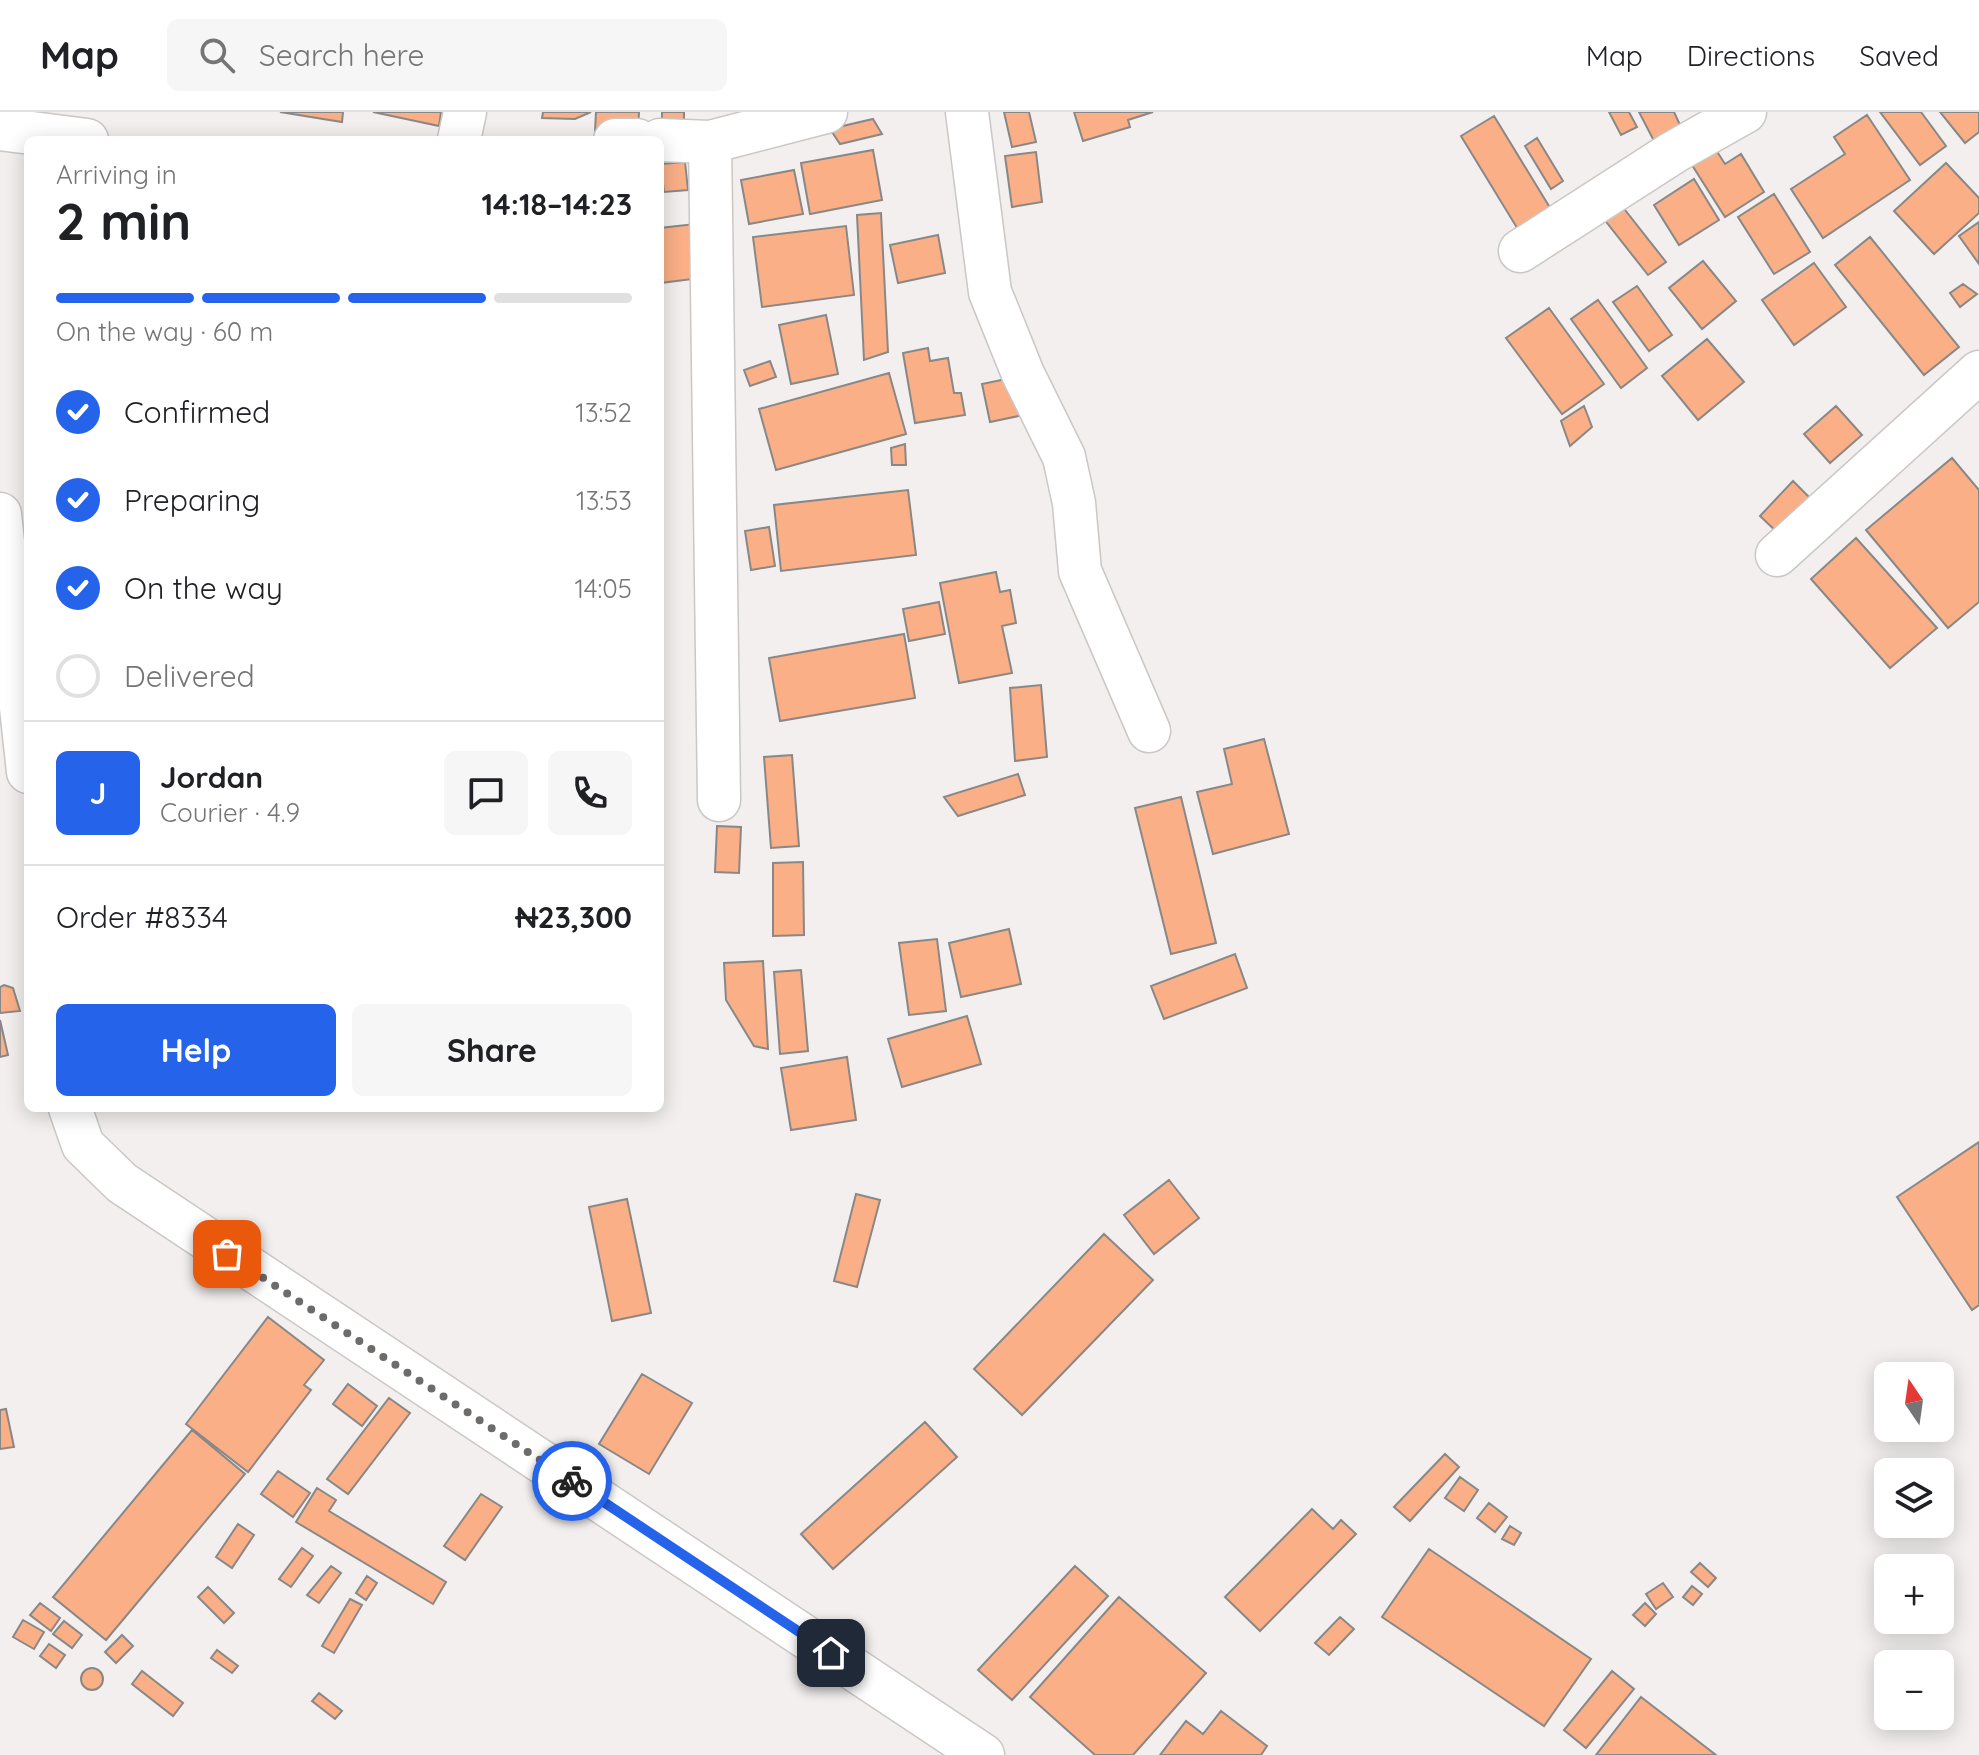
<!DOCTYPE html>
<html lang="en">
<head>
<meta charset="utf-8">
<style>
	:root { --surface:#fff; --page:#f6f6f6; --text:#202124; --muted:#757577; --line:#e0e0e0; --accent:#2563eb }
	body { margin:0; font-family:Quicksand,sans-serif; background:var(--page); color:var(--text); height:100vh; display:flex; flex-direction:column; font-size:30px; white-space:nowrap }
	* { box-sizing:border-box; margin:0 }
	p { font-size:26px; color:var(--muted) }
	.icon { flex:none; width:44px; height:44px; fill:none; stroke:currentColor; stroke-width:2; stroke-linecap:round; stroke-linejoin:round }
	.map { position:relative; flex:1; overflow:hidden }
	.sheet { position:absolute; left:24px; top:24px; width:640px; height:976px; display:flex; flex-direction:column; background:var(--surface); border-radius:12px; box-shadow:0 4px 20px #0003 }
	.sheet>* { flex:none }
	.needle { width:52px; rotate:347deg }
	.tools { position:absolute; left:1874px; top:1250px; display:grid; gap:16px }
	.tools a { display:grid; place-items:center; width:80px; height:80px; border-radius:12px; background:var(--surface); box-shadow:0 4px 20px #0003; font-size:40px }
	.pin { position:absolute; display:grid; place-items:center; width:68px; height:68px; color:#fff; margin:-34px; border-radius:16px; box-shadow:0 4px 12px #0006 }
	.courier { position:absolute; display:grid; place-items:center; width:80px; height:80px; margin:-40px; border:6px solid #2563eb; border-radius:50%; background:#fff; color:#222; box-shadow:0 2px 10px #0007 }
	.overview em { font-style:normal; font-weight:700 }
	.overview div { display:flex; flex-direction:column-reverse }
	.overview { display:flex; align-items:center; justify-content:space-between; height:136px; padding:0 32px }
	h1 { font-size:52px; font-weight:700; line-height:60px }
	.bar { display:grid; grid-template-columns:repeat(4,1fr); gap:12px 8px; align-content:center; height:96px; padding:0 32px }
	.bar i { height:10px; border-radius:6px; background:var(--line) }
	.bar .on { background:var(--accent) }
	.bar p { grid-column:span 4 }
	.line { display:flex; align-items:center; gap:20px; padding:0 32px; border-top:2px solid var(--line) }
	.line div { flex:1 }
	.round { display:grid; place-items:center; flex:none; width:84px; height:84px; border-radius:12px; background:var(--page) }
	ol { padding:0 32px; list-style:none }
	li { display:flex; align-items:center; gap:24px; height:88px }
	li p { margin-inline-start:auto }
	li .icon { padding:8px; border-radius:50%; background:var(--accent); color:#fff; stroke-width:4 }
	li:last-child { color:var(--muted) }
	li i { width:44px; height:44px; border:4px solid var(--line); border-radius:50% }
	.cta { display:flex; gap:16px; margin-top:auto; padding:16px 32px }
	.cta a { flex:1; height:92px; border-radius:12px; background:var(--accent); color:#fff; font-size:32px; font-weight:700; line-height:92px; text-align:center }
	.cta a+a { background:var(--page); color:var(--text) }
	header { display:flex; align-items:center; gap:48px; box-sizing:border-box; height:112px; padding:0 40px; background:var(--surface); border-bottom:2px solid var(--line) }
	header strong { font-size:38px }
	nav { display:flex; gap:44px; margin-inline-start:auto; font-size:28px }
	.search { width:560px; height:72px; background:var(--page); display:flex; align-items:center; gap:20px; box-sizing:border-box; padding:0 28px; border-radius:12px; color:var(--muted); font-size:30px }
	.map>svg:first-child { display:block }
	.building { fill:#faaf86; stroke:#8a8886; stroke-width:2 }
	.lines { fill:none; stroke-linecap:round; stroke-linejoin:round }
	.minor-casing { stroke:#cac7c5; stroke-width:45 }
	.minor { stroke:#fff; stroke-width:42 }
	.done { stroke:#6e6c6b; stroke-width:8; stroke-dasharray:0 14.4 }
	.route { stroke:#2563eb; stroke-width:10 }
</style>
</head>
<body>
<header>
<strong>Map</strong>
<div class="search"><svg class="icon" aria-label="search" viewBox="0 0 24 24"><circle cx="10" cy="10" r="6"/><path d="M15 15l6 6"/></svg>Search here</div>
<nav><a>Map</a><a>Directions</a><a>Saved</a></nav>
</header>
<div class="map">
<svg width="1979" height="1643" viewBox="0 0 1979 1643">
	<rect width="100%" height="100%" fill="#f2efee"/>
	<path class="building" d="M 280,0 L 343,0 L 342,10 Z
		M 373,0 L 441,0 L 439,14 Z
		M 543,0 L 591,0 L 575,7 L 542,6 Z
		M 596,0 L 639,0 L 638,21 L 595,19 Z
		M 662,0 L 684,0 L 684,8 L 662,10 Z
		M 1004,0 L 1029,0 L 1036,30 L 1012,35 Z
		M 1074,0 L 1153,0 L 1128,8 L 1130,15 L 1083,29 Z
		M 1609,0 L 1629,0 L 1637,15 L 1621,23 Z
		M 1639,0 L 1674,0 L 1681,15 L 1654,29 Z
		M 1880,0 L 1921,0 L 1946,34 L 1920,53 Z
		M 1940,0 L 1979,0 L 1979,20 L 1965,31 Z
		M 1867,3 L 1910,68 L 1823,126 L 1791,77 L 1845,42 L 1834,25 Z
		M 1494,4 L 1555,104 L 1522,124 L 1461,24 Z
		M 873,7 L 882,22 L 840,32 L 830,17 Z
		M 1537,26 L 1563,69 L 1551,77 L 1525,34 Z
		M 873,38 L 882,88 L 810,102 L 801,51 Z
		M 1716,38 L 1725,52 L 1741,42 L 1764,80 L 1725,105 L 1692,53 Z
		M 1036,40 L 1042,90 L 1012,95 L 1005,44 Z
		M 685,50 L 688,78 L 664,80 L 661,52 Z
		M 1946,51 L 1979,86 L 1979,101 L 1934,142 L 1894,99 Z
		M 794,58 L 803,102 L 749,112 L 741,68 Z
		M 1694,67 L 1719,108 L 1679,133 L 1654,93 Z
		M 1774,82 L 1810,140 L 1774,162 L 1738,105 Z
		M 1618,89 L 1666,150 L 1648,163 L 1600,102 Z
		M 881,101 L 888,240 L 864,248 L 857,103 Z
		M 1979,110 L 1979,152 L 1959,124 Z
		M 695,112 L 701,166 L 660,171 L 660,116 Z
		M 846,114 L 854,183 L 762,195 L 753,125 Z
		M 938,123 L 945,161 L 898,171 L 890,133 Z
		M 1870,125 L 1959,235 L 1924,263 L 1835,153 Z
		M 1703,149 L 1736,189 L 1702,217 L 1669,176 Z
		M 1814,151 L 1846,195 L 1794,233 L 1762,188 Z
		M 1963,172 L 1977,182 L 1960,195 L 1950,181 Z
		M 1637,174 L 1672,223 L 1649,239 L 1613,190 Z
		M 1598,188 L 1647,256 L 1621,276 L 1571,207 Z
		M 1549,196 L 1604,272 L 1562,302 L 1506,226 Z
		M 826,203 L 838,262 L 791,272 L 779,213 Z
		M 1707,227 L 1744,270 L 1698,308 L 1662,264 Z
		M 928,236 L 930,249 L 948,246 L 954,281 L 961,281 L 965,303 L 915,311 L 903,241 Z
		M 770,249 L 776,265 L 750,274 L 744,258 Z
		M 889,261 L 906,322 L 776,358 L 759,297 Z
		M 1020,264 L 1028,302 L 990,310 L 982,272 Z
		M 1584,294 L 1592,315 L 1570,334 L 1561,309 Z
		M 1836,294 L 1862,323 L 1830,351 L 1804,322 Z
		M 905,332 L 906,353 L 892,353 L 891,336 Z
		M 1952,346 L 1979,378 L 1979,490 L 1948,516 L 1866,418 Z
		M 1793,369 L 1812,388 L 1779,422 L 1760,404 Z
		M 908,378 L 916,443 L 781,459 L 774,393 Z
		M 769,415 L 775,454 L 751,458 L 745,419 Z
		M 1856,426 L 1937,516 L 1890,556 L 1811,467 Z
		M 996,460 L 1000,480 L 1010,478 L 1016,511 L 1002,514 L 1012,561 L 959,571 L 940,471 Z
		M 939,490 L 945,522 L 909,529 L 903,497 Z
		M 904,522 L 915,586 L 780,609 L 769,546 Z
		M 1041,573 L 1047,645 L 1015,649 L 1010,576 Z
		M 1264,627 L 1289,722 L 1213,742 L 1197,680 L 1232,672 L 1224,637 Z
		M 792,643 L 799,734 L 771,736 L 764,645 Z
		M 1018,662 L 1025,683 L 958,704 L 944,685 Z
		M 1181,685 L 1216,831 L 1171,842 L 1135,696 Z
		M 717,714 L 741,715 L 739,761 L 715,760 Z
		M 803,750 L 804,823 L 773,824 L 773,751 Z
		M 1009,817 L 1021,872 L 961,885 L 949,831 Z
		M 937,827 L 946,899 L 909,903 L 899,831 Z
		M 1235,842 L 1247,876 L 1164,907 L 1151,874 Z
		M 763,849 L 768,937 L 754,934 L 726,888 L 724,851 Z
		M 801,858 L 808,939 L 780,942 L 774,860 Z
		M 4,873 L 13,876 L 20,899 L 0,901 L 0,875 Z
		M 967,904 L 981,952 L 902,975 L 888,927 Z
		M 0,908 L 8,943 L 0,945 Z
		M 847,945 L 856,1008 L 791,1018 L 781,956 Z
		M 1979,1030 L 1979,1193 L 1972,1198 L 1897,1085 Z
		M 1169,1068 L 1199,1106 L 1154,1142 L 1124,1103 Z
		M 856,1082 L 880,1088 L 857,1175 L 834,1169 Z
		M 627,1087 L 651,1201 L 612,1209 L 589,1095 Z
		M 1104,1122 L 1153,1168 L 1022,1303 L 974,1257 Z
		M 268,1205 L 324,1248 L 304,1273 L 311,1278 L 248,1360 L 186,1312 Z
		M 642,1262 L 692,1291 L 649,1362 L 599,1332 Z
		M 348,1272 L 377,1294 L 362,1314 L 333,1292 Z
		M 389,1286 L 410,1301 L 348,1382 L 327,1367 Z
		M 6,1297 L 14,1335 L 0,1337 L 0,1298 Z
		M 925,1310 L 957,1345 L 833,1457 L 801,1422 Z
		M 192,1318 L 245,1362 L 106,1528 L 53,1485 Z
		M 1445,1342 L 1459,1355 L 1410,1409 L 1394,1395 Z
		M 278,1359 L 310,1381 L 293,1405 L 261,1382 Z
		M 1460,1365 L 1478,1378 L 1464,1399 L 1445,1386 Z
		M 317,1376 L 336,1388 L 329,1399 L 446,1470 L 433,1492 L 296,1410 Z
		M 481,1382 L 502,1395 L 465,1448 L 444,1434 Z
		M 1489,1391 L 1507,1405 L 1495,1420 L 1477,1406 Z
		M 1312,1397 L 1333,1417 L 1341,1408 L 1356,1422 L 1260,1519 L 1225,1485 Z
		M 238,1412 L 254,1423 L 232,1456 L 216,1445 Z
		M 1510,1414 L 1521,1421 L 1514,1433 L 1502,1427 Z
		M 302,1436 L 313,1444 L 291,1475 L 279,1467 Z
		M 1429,1437 L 1591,1547 L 1544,1614 L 1382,1505 Z
		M 1700,1451 L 1716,1466 L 1708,1475 L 1691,1460 Z
		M 331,1454 L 341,1461 L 319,1491 L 307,1483 Z
		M 1075,1454 L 1108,1484 L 1012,1588 L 978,1558 Z
		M 367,1464 L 377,1471 L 366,1488 L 356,1481 Z
		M 1663,1471 L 1673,1485 L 1656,1497 L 1646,1482 Z
		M 1692,1474 L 1702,1482 L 1693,1493 L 1683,1485 Z
		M 208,1475 L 234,1501 L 224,1511 L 198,1485 Z
		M 1119,1485 L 1206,1561 L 1133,1643 L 1095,1643 L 1030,1585 Z
		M 350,1487 L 362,1493 L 334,1541 L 322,1534 Z
		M 40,1491 L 60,1506 L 51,1519 L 30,1503 Z
		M 1645,1491 L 1656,1502 L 1645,1514 L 1633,1503 Z
		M 1340,1505 L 1354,1517 L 1329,1543 L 1315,1531 Z
		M 23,1508 L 44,1520 L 34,1537 L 13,1525 Z
		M 64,1509 L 82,1523 L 72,1536 L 53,1522 Z
		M 122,1523 L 133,1534 L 116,1551 L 105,1540 Z
		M 49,1532 L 65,1543 L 56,1556 L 40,1544 Z
		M 217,1538 L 238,1554 L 232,1561 L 211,1546 Z
		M81 1567a11 11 0 1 1 22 0a11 11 0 1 1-22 0Z
		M 142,1559 L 183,1591 L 173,1604 L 132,1572 Z
		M 1612,1559 L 1634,1577 L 1586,1636 L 1564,1618 Z
		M 319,1581 L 342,1599 L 335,1607 L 312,1589 Z
		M 1641,1585 L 1716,1643 L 1596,1643 Z
		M 1221,1599 L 1267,1634 L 1261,1643 L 1160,1643 L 1186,1609 L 1203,1622 Z"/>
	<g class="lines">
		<g class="minor-casing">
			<path id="minor" d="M 967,0 L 990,180 L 1023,262 L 1064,345 L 1074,391 L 1080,459 L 1149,619
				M 0,17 L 87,28
				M 459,28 L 465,0
				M 615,28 L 637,28
				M 660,28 L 710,30 L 826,0
				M 710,30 L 719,688
				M 1520,139 L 1674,40 L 1745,0
				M 0,402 L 28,660
				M 1777,443 L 1979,260
				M 70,996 L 83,1033 L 122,1071 L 983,1643"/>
		</g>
		<use href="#minor" class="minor"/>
	</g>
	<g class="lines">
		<path class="done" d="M 227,1142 L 572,1369"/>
		<path class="route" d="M 572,1369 L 831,1541"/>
	</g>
</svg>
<div class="tools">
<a><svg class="needle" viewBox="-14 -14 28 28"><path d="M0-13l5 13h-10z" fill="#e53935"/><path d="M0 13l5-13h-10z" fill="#757577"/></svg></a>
<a><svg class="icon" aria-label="layers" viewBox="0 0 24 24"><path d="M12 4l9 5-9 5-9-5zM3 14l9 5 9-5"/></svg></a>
<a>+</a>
<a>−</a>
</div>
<div class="pin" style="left:227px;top:1142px;background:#ea580c"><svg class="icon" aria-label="bag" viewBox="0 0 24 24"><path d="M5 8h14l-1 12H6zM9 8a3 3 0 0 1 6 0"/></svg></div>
<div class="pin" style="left:831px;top:1541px;background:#1f2937"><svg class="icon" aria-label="home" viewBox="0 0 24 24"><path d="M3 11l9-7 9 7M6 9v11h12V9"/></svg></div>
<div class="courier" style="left:572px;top:1369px"><svg class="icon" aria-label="bike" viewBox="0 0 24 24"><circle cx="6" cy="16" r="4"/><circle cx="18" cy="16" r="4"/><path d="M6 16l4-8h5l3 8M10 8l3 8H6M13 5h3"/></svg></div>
<section class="sheet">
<div class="overview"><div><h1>2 min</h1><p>Arriving in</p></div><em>14:18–14:23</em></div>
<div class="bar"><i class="on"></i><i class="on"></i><i class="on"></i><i></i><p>On the way · 60 m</p></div>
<ol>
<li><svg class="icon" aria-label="check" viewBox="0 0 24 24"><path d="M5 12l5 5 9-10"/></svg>Confirmed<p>13:52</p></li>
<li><svg class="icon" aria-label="check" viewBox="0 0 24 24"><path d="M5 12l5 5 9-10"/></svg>Preparing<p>13:53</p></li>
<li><svg class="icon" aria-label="check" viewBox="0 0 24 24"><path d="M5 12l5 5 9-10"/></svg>On the way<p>14:05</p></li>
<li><i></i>Delivered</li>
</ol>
<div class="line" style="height:144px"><b class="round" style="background:var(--accent);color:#fff">J</b><div><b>Jordan</b><p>Courier · 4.9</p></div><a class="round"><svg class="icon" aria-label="chat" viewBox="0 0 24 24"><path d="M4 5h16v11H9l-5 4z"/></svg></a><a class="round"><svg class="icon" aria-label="phone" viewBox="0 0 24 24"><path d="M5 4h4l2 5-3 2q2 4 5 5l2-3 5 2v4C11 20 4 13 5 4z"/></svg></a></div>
<div class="line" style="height:104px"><div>Order #8334</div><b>₦23,300</b></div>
<div class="cta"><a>Help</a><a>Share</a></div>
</section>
</div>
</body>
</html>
